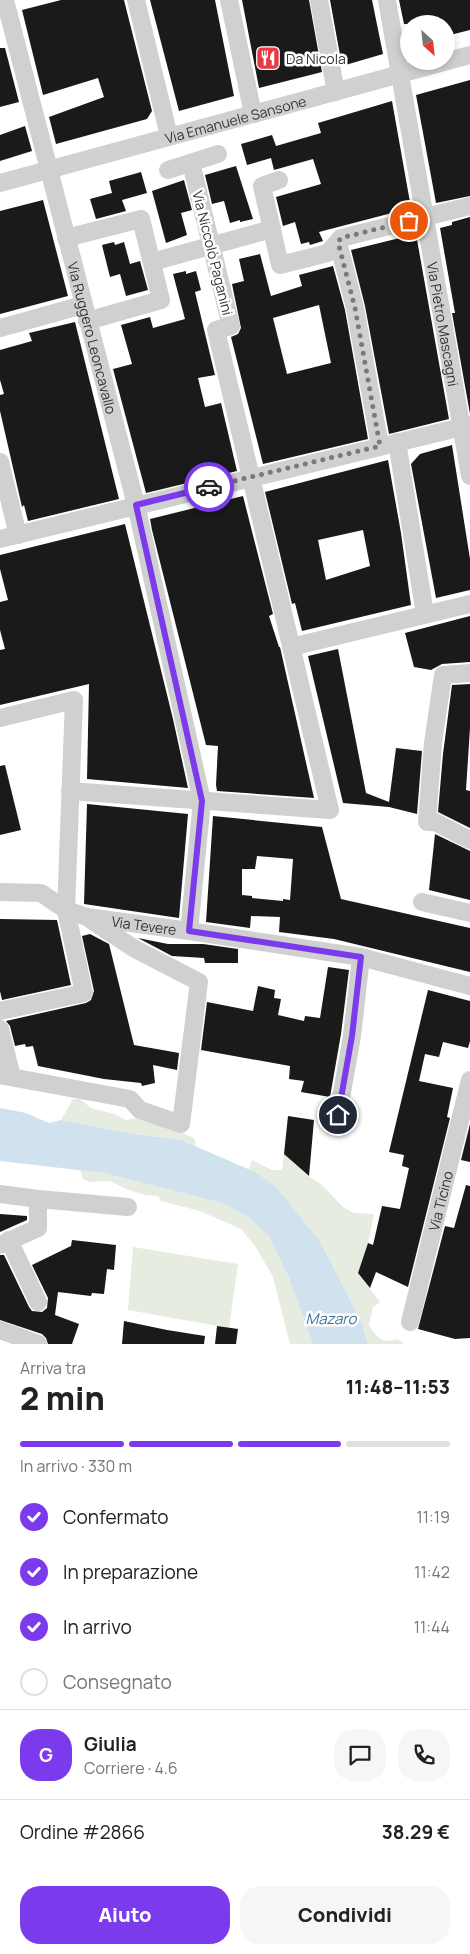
<!DOCTYPE html>
<html lang="it">
<head>
<meta charset="utf-8">
<style>
	:root { --surface:#fff; --page:#f6f6f6; --text:#222; --muted:#767676; --line:#e0e0e0; --accent:#7c3aed }
	body { margin:0; font-family:Manrope,sans-serif; background:var(--page); color:var(--text); height:100vh; display:flex; flex-direction:column; font-size:19px; white-space:nowrap }
	* { box-sizing:border-box; margin:0 }
	p { font-size:16px; color:var(--muted) }
	.icon { flex:none; width:28px; height:28px; fill:none; stroke:currentColor; stroke-width:2; stroke-linecap:round; stroke-linejoin:round }
	.map { position:relative; height:1344px; overflow:hidden }
	.drawer { display:flex; flex-direction:column; background:var(--surface); flex:1 }
	.drawer>* { flex:none }
	.needle { width:32px; rotate:153deg }
	.buttons { position:absolute; left:400px; top:15px; display:grid; gap:10px }
	.buttons a { display:grid; place-items:center; width:55px; height:55px; border-radius:50%; background:var(--surface); box-shadow:0 2px 8px #0003; font-size:25px }
	.pin { position:absolute; display:grid; place-items:center; width:42px; height:42px; color:#fff; margin:-21px; border:2px solid #fff; border-radius:50%; box-shadow:0 1px 5px #0007 }
	.courier { position:absolute; display:grid; place-items:center; width:50px; height:50px; margin:-25px; border:4px solid #7c3aed; border-radius:50%; background:#fff; color:#222; box-shadow:0 1px 6px #0007 }
	.headline em { font-style:normal; font-weight:800 }
	.headline div { display:flex; flex-direction:column-reverse }
	.headline { display:flex; align-items:center; justify-content:space-between; height:85px; padding:0 20px }
	h1 { font-size:32px; font-weight:800; line-height:38px }
	.bar { display:grid; grid-template-columns:repeat(4,1fr); gap:8px 5px; align-content:center; height:60px; padding:0 20px }
	.bar i { height:6px; border-radius:4px; background:var(--line) }
	.bar .current { background:var(--accent) }
	.bar p { grid-column:span 4 }
	.line { display:flex; align-items:center; gap:12px; padding:0 20px; border-top:1px solid var(--line) }
	.line div { flex:1 }
	.round { display:grid; place-items:center; flex:none; width:52px; height:52px; border-radius:20px; background:var(--page) }
	ol { padding:0 20px; list-style:none }
	li { display:flex; align-items:center; gap:15px; height:55px }
	li p { margin-inline-start:auto }
	li .icon { padding:5px; border-radius:50%; background:var(--accent); color:#fff; stroke-width:4 }
	li:last-child { color:var(--muted) }
	li i { width:28px; height:28px; border:2px solid var(--line); border-radius:50% }
	.button { display:flex; gap:10px; margin-top:auto; padding:10px 20px }
	.button a { flex:1; height:58px; border-radius:20px; background:var(--accent); color:#fff; font-size:20px; font-weight:800; line-height:58px; text-align:center }
	.button a+a { background:var(--page); color:var(--text) }
	.map>svg:first-child { display:block }
	.green { fill:#e6ecdf }
	.water { fill:#cfe2ee }
	.building { fill:#1a1a1a; fill-rule:evenodd }
	.lines { fill:none; stroke-linecap:round; stroke-linejoin:round }
	.minor { stroke:#d0d0d0; stroke-width:18 }
	.done { stroke:#7a7a7a; stroke-width:5; stroke-dasharray:0 9 }
	.route { stroke:#7c3aed; stroke-width:6 }
	.labels { text-anchor:middle; dominant-baseline:central; stroke-width:5; stroke-linejoin:round; paint-order:stroke }
	.poi-label { font-size:14px; fill:#333; stroke:#fff; text-anchor:start }
	.street-label { font-size:14px; fill:#333; stroke:#fff }
	.water-label { font-size:15px; font-style:italic; fill:#3f7597; stroke:#fff }
</style>
</head>
<body>
<div class="map">
<svg width="470" height="1344" viewBox="0 0 470 1344">
	<rect width="100%" height="100%" fill="#fff"/>
	<path class="green" d="M 73,1099 L 80,1099 L 91,1108 L 114,1114 L 126,1120 L 137,1118 L 183,1133 L 195,1139 L 196,1146 L 181,1140 L 134,1134 L 61,1120 Z
		M 284,1154 L 308,1176 L 321,1184 L 343,1207 L 354,1213 L 374,1214 L 368,1243 L 358,1273 L 380,1302 L 373,1307 L 369,1325 C 377,1338 382,1344 398,1339 L 404,1344 L 368,1344 L 363,1326 L 321,1243 L 249,1169 L 252,1160 L 272,1170 L 282,1170 Z
		M 80,1170 L 104,1173 L 222,1203 L 248,1217 L 269,1236 L 289,1278 L 313,1344 L 290,1344 L 273,1277 L 255,1246 L 241,1229 L 200,1211 L 161,1201 L 158,1196 L 145,1195 L 129,1190 L 110,1181 L 90,1182 L 83,1179 Z
		M 133,1247 L 238,1264 L 229,1328 L 128,1310 Z"/>
	<path class="water" d="M 0,1108 L 26,1113 L 49,1123 L 61,1120 L 134,1134 L 181,1140 L 255,1172 L 276,1187 L 321,1243 L 363,1326 L 368,1344 L 313,1344 L 289,1278 L 269,1236 L 248,1217 L 222,1203 L 104,1173 L 0,1161 Z"/>
	<path class="building" d="M 61,0 L 124,0 L 152,111 L 147,119 L 56,144 L 49,117 L 104,97 L 98,78 L 43,95 L 22,10 Z
		M 150,0 L 215,0 L 234,96 L 179,111 Z
		M 242,0 L 309,0 L 322,72 L 259,88 Z
		M 330,0 L 372,0 L 383,54 L 342,66 Z
		M 399,0 L 470,0 L 470,30 L 446,36 L 446,24 L 404,24 Z
		M 0,48 L 5,48 L 19,102 L 0,107 Z
		M 470,80 L 470,196 L 436,203 L 416,95 Z
		M 392,101 L 411,208 L 319,232 L 323,241 L 310,245 L 309,242 L 301,244 L 295,222 L 283,226 L 276,197 L 321,184 L 313,159 L 274,170 L 271,158 L 247,165 L 241,144 L 272,135 L 276,146 L 321,133 L 318,123 Z
		M 25,126 L 32,151 L 0,161 L 0,135 Z
		M 236,166 L 253,219 L 240,222 L 240,220 L 230,223 L 224,201 L 212,204 L 205,175 Z
		M 141,172 L 147,193 L 122,200 L 126,211 L 96,219 L 90,199 L 112,193 L 109,181 Z
		M 184,180 L 192,210 L 181,213 L 187,235 L 166,243 L 152,191 Z
		M 43,200 L 68,296 L 0,314 L 0,211 Z
		M 470,217 L 470,414 L 452,313 L 455,313 L 440,228 L 452,225 L 452,222 Z
		M 416,234 L 449,419 L 389,434 L 365,306 L 351,250 Z
		M 114,242 L 115,245 L 124,242 L 130,264 L 140,261 L 148,290 L 126,296 L 120,274 L 110,277 L 102,245 Z
		M 260,254 L 271,296 L 302,286 L 299,275 L 333,266 L 345,310 L 368,439 L 263,464 L 231,337 L 238,334 L 241,328 L 232,284 L 244,281 L 239,259 ZM 319,305 L 331,363 L 287,374 L 273,318 Z
		M 186,271 L 186,274 L 196,271 L 201,290 L 195,292 L 215,375 L 198,378 L 205,407 L 221,403 L 237,471 L 146,493 L 113,369 L 132,364 L 121,325 L 150,317 L 153,328 L 185,319 L 173,274 Z
		M 75,322 L 119,499 L 28,521 L 24,505 L 22,507 L 0,411 L 0,395 L 4,394 L 0,380 L 0,350 L 32,341 L 29,333 Z
		M 452,445 L 470,559 L 470,590 L 436,598 L 411,464 L 420,454 Z
		M 388,460 L 401,533 L 411,605 L 302,631 L 295,603 L 292,604 L 265,492 ZM 363,530 L 370,566 L 326,580 L 318,540 Z
		M 243,496 L 273,614 L 269,616 L 279,647 L 280,647 L 314,798 L 217,791 L 216,785 L 218,746 L 206,745 L 152,530 L 150,519 Z
		M 125,524 L 173,719 L 188,788 L 87,779 L 89,684 L 0,705 L 0,650 L 5,649 L 0,630 L 0,602 L 8,600 L 0,569 L 0,555 Z
		M 470,616 L 470,662 L 442,664 L 431,670 L 414,667 L 405,633 Z
		M 338,649 L 366,793 L 389,802 L 396,748 L 422,751 L 417,814 L 389,807 L 343,803 L 308,656 Z
		M 470,684 L 470,728 L 466,790 L 470,791 L 470,828 L 438,812 L 443,754 L 452,685 Z
		M 5,765 L 21,830 L 0,835 L 0,766 Z
		M 87,804 L 188,814 L 179,918 L 84,904 Z
		M 213,816 L 322,827 L 341,899 L 470,928 L 470,972 L 334,939 L 279,932 L 280,917 L 251,916 L 250,928 L 206,922 ZM 257,856 L 293,859 L 290,900 L 283,899 L 283,901 L 252,898 L 252,896 L 242,895 L 242,869 L 255,869 Z
		M 435,834 L 470,851 L 470,900 L 429,890 Z
		M 0,919 L 57,920 L 71,985 L 2,1000 L 0,991 Z
		M 90,934 L 109,944 L 134,1045 L 179,1053 L 177,1070 L 153,1065 L 155,1083 L 142,1086 L 141,1083 L 104,1079 L 38,1066 L 33,1046 L 26,1047 L 25,1044 L 15,1046 L 10,1026 L 6,1021 L 86,1003 L 91,1000 L 94,991 L 82,936 Z
		M 138,938 L 168,944 L 203,944 L 238,949 L 238,963 L 205,963 L 204,958 L 172,956 Z
		M 328,967 L 349,970 L 341,1034 L 330,1097 L 301,1092 L 304,1081 L 289,1079 L 290,1066 L 201,1050 L 207,1002 L 253,1011 L 258,986 L 275,990 L 274,998 L 281,999 L 278,1015 L 304,1021 L 305,1016 L 320,1018 Z
		M 428,990 L 470,1001 L 470,1041 L 468,1048 L 443,1042 L 439,1057 L 425,1054 L 419,1081 L 453,1088 L 447,1117 L 450,1118 L 408,1287 L 376,1272 L 370,1288 L 358,1273 L 368,1243 L 373,1245 L 382,1206 L 400,1209 L 409,1168 L 402,1166 L 404,1155 L 389,1152 Z
		M 288,1116 L 314,1120 L 309,1176 L 284,1154 Z
		M 470,1124 L 470,1162 L 461,1160 Z
		M 466,1185 L 470,1186 L 470,1338 L 455,1339 L 418,1329 L 445,1226 L 454,1228 Z
		M 0,1214 L 27,1216 L 27,1220 L 0,1232 Z
		M 72,1240 L 116,1245 L 114,1270 L 107,1269 L 104,1294 L 92,1293 L 91,1296 L 58,1292 L 55,1315 L 79,1324 L 72,1344 L 48,1344 L 46,1338 L 42,1334 L 0,1320 L 0,1255 L 4,1255 L 29,1307 L 32,1311 L 42,1312 L 47,1308 L 48,1298 L 32,1265 L 71,1246 Z
		M 124,1321 L 167,1330 L 205,1336 L 204,1344 L 122,1344 Z
		M 217,1326 L 238,1329 L 236,1344 L 215,1344 Z"/>
	<g class="lines">
		<g class="minor">
			<path id="s1" d="M 5,0 L 136,505 L 202,801 L 189,931"/>
			<path d="M 136,0 L 169,136"/>
			<path d="M 229,0 L 253,114"/>
			<path d="M 319,0 L 336,92"/>
			<path id="s2" d="M 387,0 L 470,476"/>
			<path d="M 168,170 L 218,154"/>
			<path d="M 279,180 L 262,186 L 280,265 L 328,253 L 341,238 L 470,206"/>
			<path id="s3" d="M 0,183 L 470,55"/>
			<path d="M 66,238 L 141,219 L 161,300 L 87,321"/>
			<path d="M 338,242 L 355,308 L 380,446"/>
			<path d="M 152,262 L 272,229"/>
			<path d="M 0,328 L 83,305"/>
			<path d="M 397,442 L 425,614"/>
			<path d="M 0,462 L 18,535"/>
			<path d="M 0,539 L 470,425"/>
			<path d="M 291,647 L 470,604"/>
			<path d="M 470,673 L 443,675 L 433,743 L 427,822 L 435,822 L 470,840"/>
			<path d="M 0,718 L 74,700 L 66,910 L 84,993 L 0,1011"/>
			<path d="M 70,791 L 330,810 L 216,330 L 231,326 L 191,163"/>
			<path id="s4" d="M 0,892 L 41,893 L 66,910 L 87,917 L 189,931 L 361,957 L 470,986"/>
			<path d="M 422,902 L 470,913"/>
			<path d="M 0,1029 L 12,1077"/>
			<path d="M 0,1075 L 130,1099 L 140,1110 L 181,1124 L 199,982 L 135,949 L 91,920"/>
			<path d="M 338,1115 L 352,1036 L 361,957"/>
			<path d="M 0,1194 L 38,1199 L 128,1207"/>
			<path d="M 9,1240 L 38,1302"/>
			<path d="M 0,1245 L 38,1228 L 38,1199"/>
			<path id="s5" d="M 410,1322 L 470,1080"/>
			<path d="M 0,1330 L 38,1344"/>
		</g>
	</g>
	<g class="lines">
		<path class="done" d="M 209,487 L 380,446 L 355,308 L 338,242 L 341,238 L 409,221"/>
		<path class="route" d="M 209,487 L 136,505 L 202,801 L 189,931 L 361,957 L 352,1036 L 338,1115"/>
	</g>
	<defs>
		<g id="restaurant-square" transform="scale(1.25)"><rect x="-9" y="-9" width="18" height="18" rx="4" fill="#e63946" stroke="#fff"/><path d="M-5-6h1v4h1v-4h1v4h1v-4h1v5L-1.5 .5V6h-2V.5L-5-1ZM5-6V6H3V1.5H1.5Q1.5-4 5-6Z" fill="#fff"/></g>
	</defs>
	<g fill-rule="evenodd">
		<use href="#restaurant-square" x="268" y="58"/>
	</g>
	<g class="labels">
		<g class="poi-label">
			<text x="286" y="58">Da Nicola</text>
		</g>
		<g class="street-label">
			<text stroke="none"><textPath href="#s3" startOffset="244">Via Emanuele Sansone</textPath></text>
			<text transform="translate(213 253) rotate(76)">Via Niccolò Paganini</text>
			<text stroke="none"><textPath href="#s2" startOffset="329">Via Pietro Mascagni</textPath></text>
			<text stroke="none"><textPath href="#s1" startOffset="349">Via Ruggero Leoncavallo</textPath></text>
			<text stroke="none"><textPath href="#s4" startOffset="151">Via Tevere</textPath></text>
			<text stroke="none"><textPath href="#s5" startOffset="125">Via Ticino</textPath></text>
		</g>
		<g class="water-label">
			<text x="331" y="1318">Mazaro</text>
		</g>
	</g>
</svg>
<div class="buttons">
<a><svg class="needle" viewBox="-14 -14 28 28"><path d="M0-13l5 13h-10z" fill="#e53935"/><path d="M0 13l5-13h-10z" fill="#767676"/></svg></a>
</div>
<div class="pin" style="left:409px;top:221px;background:#ea580c"><svg class="icon" aria-label="bag" viewBox="0 0 24 24"><path d="M5 8h14l-1 12H6zM9 8a3 3 0 0 1 6 0"/></svg></div>
<div class="pin" style="left:338px;top:1115px;background:#1f2937"><svg class="icon" aria-label="home" viewBox="0 0 24 24"><path d="M3 11l9-7 9 7M6 9v11h12V9"/></svg></div>
<div class="courier" style="left:209px;top:487px"><svg class="icon" aria-label="car" viewBox="0 0 24 24"><path d="M5 17H2v-5l4-1 3-4h7l3 4 3 1v5h-3M9 17h6M6 11h13"/><circle cx="7" cy="17" r="2"/><circle cx="17" cy="17" r="2"/></svg></div>
</div>
<section class="drawer">
<div class="headline"><div><h1>2 min</h1><p>Arriva tra</p></div><em>11:48–11:53</em></div>
<div class="bar"><i class="current"></i><i class="current"></i><i class="current"></i><i></i><p>In arrivo · 330 m</p></div>
<ol>
<li><svg class="icon" aria-label="check" viewBox="0 0 24 24"><path d="M5 12l5 5 9-10"/></svg>Confermato<p>11:19</p></li>
<li><svg class="icon" aria-label="check" viewBox="0 0 24 24"><path d="M5 12l5 5 9-10"/></svg>In preparazione<p>11:42</p></li>
<li><svg class="icon" aria-label="check" viewBox="0 0 24 24"><path d="M5 12l5 5 9-10"/></svg>In arrivo<p>11:44</p></li>
<li><i></i>Consegnato</li>
</ol>
<div class="line" style="height:90px"><b class="round" style="background:var(--accent);color:#fff">G</b><div><b>Giulia</b><p>Corriere · 4.6</p></div><a class="round"><svg class="icon" aria-label="chat" viewBox="0 0 24 24"><path d="M4 5h16v11H9l-5 4z"/></svg></a><a class="round"><svg class="icon" aria-label="phone" viewBox="0 0 24 24"><path d="M5 4h4l2 5-3 2q2 4 5 5l2-3 5 2v4C11 20 4 13 5 4z"/></svg></a></div>
<div class="line" style="height:65px"><div>Ordine #2866</div><b>38.29 €</b></div>
<div class="button"><a>Aiuto</a><a>Condividi</a></div>
</section>
</body>
</html>
